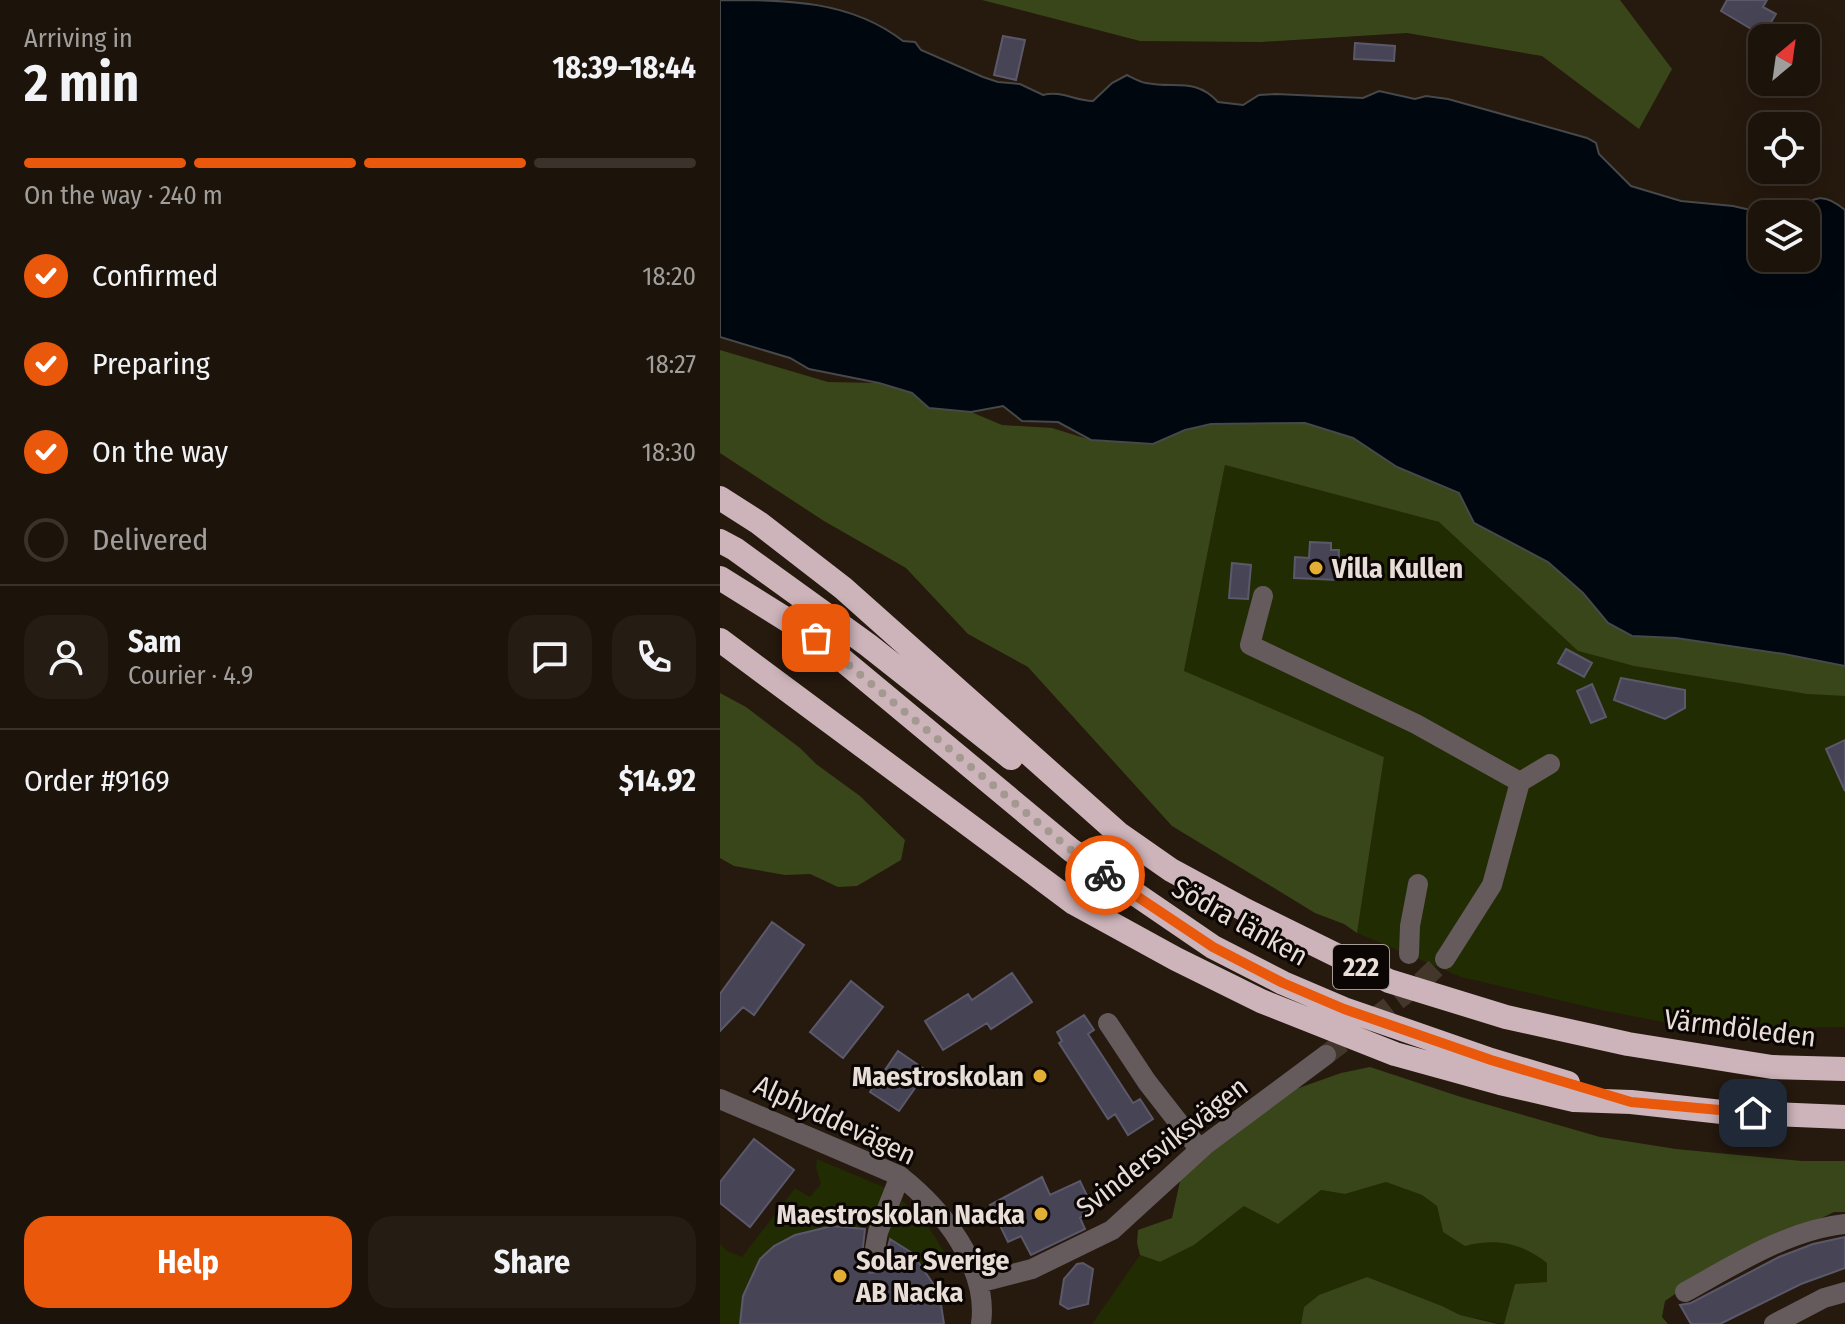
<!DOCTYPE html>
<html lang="en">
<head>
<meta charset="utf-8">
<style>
	:root { --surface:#1c130a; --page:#251c13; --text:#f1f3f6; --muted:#a09e9c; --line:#3a322b; --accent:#ea580c }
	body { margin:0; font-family:"Fira Sans Condensed",sans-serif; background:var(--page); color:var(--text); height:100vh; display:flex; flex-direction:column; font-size:30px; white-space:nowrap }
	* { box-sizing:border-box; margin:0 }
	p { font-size:26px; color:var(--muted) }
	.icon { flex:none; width:44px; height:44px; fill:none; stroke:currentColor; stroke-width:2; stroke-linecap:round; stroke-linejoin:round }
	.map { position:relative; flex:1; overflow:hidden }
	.drawer { display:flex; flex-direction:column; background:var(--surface); width:720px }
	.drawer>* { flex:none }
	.needle { width:52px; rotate:29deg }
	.tools { position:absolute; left:1028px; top:24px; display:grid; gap:16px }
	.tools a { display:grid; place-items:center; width:72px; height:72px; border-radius:16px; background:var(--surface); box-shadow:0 8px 32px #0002,0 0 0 2px var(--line); font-size:40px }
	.pin { position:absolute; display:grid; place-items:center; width:68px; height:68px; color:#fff; margin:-34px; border-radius:16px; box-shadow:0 4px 12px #0006 }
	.courier { position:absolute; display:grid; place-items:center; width:80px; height:80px; margin:-40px; border:6px solid #ea580c; border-radius:50%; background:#fff; color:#222; box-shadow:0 2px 10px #0007 }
	.headline em { font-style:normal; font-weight:700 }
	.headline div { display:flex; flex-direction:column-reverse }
	.headline { display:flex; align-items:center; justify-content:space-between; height:136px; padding:0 24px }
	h1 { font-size:52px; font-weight:700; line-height:60px }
	.bar { display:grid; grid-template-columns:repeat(4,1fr); gap:12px 8px; align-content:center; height:96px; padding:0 24px }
	.bar i { height:10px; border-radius:6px; background:var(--line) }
	.bar .selected { background:var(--accent) }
	.bar p { grid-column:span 4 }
	.line { display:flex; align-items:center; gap:20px; padding:0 24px; border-top:2px solid var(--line) }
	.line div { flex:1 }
	.round { display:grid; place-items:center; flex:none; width:84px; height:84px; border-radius:24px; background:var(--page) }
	ol { padding:0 24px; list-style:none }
	li { display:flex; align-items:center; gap:24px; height:88px }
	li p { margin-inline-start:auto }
	li .icon { padding:8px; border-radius:50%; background:var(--accent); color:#fff; stroke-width:4 }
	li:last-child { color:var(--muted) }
	li i { width:44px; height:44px; border:4px solid var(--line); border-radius:50% }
	.cta { display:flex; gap:16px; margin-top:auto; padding:16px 24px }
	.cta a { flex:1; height:92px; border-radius:24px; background:var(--accent); color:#fff; font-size:32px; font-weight:700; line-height:92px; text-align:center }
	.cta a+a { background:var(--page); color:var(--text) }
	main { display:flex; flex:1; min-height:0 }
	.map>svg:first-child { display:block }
	.green { fill:#222c02 }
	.forest { fill:#394619 }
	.water { fill:#00070e; stroke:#46484a; stroke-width:2 }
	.building { fill:#474456; stroke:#5a586a; stroke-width:2 }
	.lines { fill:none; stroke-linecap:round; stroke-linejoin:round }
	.minor-tunnel { stroke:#43372c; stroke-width:20; stroke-dasharray:20 10; stroke-linecap:butt }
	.minor { stroke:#655b5d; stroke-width:20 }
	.highway { stroke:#cdb4ba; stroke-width:24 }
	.done { stroke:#a49991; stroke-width:8; stroke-dasharray:0 14.4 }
	.route { stroke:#ea580c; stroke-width:10 }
	.poi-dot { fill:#e3ae35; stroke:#0b0603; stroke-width:3 }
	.labels { text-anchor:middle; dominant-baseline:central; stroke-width:6; stroke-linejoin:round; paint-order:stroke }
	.shield { fill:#0b0603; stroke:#a69d97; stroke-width:2 }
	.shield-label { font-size:26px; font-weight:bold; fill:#e8ded7 }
	.poi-label { font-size:28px; font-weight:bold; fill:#e8ded7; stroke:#0b0603; text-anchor:start }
	.street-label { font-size:28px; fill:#e8ded7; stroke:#0b0603 }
</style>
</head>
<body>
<main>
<section class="drawer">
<div class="headline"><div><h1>2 min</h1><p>Arriving in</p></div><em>18:39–18:44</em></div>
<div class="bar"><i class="selected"></i><i class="selected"></i><i class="selected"></i><i></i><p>On the way · 240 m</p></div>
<ol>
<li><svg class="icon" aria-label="check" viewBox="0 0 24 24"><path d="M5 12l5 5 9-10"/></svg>Confirmed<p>18:20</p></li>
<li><svg class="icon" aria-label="check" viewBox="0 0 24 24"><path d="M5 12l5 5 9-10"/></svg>Preparing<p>18:27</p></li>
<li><svg class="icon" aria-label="check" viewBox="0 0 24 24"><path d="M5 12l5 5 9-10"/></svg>On the way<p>18:30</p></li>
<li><i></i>Delivered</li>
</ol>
<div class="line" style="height:144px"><a class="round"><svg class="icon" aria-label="person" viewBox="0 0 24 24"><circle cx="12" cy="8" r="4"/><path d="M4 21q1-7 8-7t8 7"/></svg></a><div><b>Sam</b><p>Courier · 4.9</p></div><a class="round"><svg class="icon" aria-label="chat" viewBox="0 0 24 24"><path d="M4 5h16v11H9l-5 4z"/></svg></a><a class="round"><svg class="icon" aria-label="phone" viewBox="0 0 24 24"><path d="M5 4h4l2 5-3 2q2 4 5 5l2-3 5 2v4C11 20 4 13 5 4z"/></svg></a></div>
<div class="line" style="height:104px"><div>Order #9169</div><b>$14.92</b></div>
<div class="cta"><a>Help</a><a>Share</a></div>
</section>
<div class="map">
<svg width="1125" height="1324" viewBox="0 0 1125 1324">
	<rect width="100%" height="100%" fill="#26190e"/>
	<path class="green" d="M 505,465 L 719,522 L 858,651 L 914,666 L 1087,694 L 1125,696 L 1125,1027 L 979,1029 L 881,1010 L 741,977 L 637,933 L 664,757 L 464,672 Z
		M 97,1159 L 168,1189 L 150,1228 C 72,1221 29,1243 20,1324 L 0,1324 L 0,1244 L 7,1251 L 22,1257 L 75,1188 L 90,1197 L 101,1184 L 96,1168 Z
		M 666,1182 L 702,1195 L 717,1206 L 723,1232 L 795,1244 L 812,1251 L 827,1263 L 827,1282 L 795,1284 L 784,1324 L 740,1315 L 722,1306 L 647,1277 L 599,1295 L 584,1307 L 581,1324 L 372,1324 L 420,1255 L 440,1262 L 474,1245 L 524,1206 L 583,1204 L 601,1190 L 625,1194 Z
		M 182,1200 L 212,1232 L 227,1257 L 209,1274 L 192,1253 L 165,1236 Z"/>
	<path class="forest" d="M 262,0 L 900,0 L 952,69 L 919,129 L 822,56 L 687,33 L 541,42 L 420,41 Z
		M 0,350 L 108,382 L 159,383 L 192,393 L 210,408 L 251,412 L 282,425 L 332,428 L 371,440 L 433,444 L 465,430 L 491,424 L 585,423 L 633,438 L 677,467 L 739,494 L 754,523 L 828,562 L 863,593 L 888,623 L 912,636 L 956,638 L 1064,654 L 1125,666 L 1125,696 L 1087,694 L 914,666 L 858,651 L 719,522 L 505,465 L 464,671 L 664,757 L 637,933 L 624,924 L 595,913 L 452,826 L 308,667 L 248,634 L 186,568 L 104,521 L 0,453 Z
		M 0,693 L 26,707 L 80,748 L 96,764 L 140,796 L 185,840 L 181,860 L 137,886 L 118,887 L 90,874 L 65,875 L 14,866 L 0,858 Z
		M 650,1067 L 741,1097 L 880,1137 L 956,1149 L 1082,1161 L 1125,1161 L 1125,1212 L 1114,1212 L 974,1281 L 945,1301 L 942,1317 L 948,1324 L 784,1324 L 795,1284 L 827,1282 L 827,1263 C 802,1243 776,1238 745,1246 L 723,1232 L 717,1206 L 702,1195 L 666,1182 L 625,1194 L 601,1190 L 558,1224 L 524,1206 L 474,1245 L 440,1262 L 420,1255 L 417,1243 L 418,1230 L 452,1218 L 462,1172 L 576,1089 L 621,1073 Z
		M 647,1277 L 722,1306 L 740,1315 L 778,1324 L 581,1324 L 584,1307 L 599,1295 Z"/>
	<path class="water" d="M 0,0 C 67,0 130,0 183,41 L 195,42 L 201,50 L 263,77 L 278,82 L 300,84 L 323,95 C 341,90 355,101 373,101 L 392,83 L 407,75 C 413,78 420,82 426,83 C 455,89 475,77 498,102 L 523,105 L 539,95 L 556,94 L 643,98 L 659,91 L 695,99 L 706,96 L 728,99 L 867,138 L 876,143 L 879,154 L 911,186 L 961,201 L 1013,206 L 1048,214 L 1042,214 L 1042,258 L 1086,258 L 1086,214 L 1072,214 C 1094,198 1101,190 1125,210 L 1125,666 L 1064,654 L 956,638 L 912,636 L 888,623 L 863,593 L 828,562 L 754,523 L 739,493 L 677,467 L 633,438 L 585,423 L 491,424 L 465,430 L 433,444 L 371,440 L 338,422 L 302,421 L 283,406 L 251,412 L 209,408 L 192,393 L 159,383 L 89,369 L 70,358 L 0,337 Z"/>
	<path class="building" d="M 1007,0 L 1047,0 L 1043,7 L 1056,14 L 1043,36 L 1001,11 Z
		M 283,36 L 305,40 L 296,80 L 274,75 Z
		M 635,43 L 675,46 L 674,61 L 634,59 Z
		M 590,542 L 611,543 L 611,550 L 619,550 L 618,580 L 574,578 L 575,557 L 589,558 Z
		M 512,563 L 531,565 L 528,599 L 509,598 Z
		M 846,649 L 872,663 L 864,677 L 838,663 Z
		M 901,678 L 965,690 L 965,708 L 945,719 L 894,700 Z
		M 872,684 L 886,717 L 871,723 L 857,691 Z
		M 1125,740 L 1125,791 L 1106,749 Z
		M 52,922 L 84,945 L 34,1015 L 23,1007 L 0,1031 L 0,994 Z
		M 292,973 L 312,1002 L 271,1029 L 267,1023 L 223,1050 L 205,1021 L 248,994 L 252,1000 Z
		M 131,981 L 163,1007 L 123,1058 L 90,1032 Z
		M 364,1015 L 374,1030 L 368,1034 L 413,1103 L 420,1099 L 433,1119 L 408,1135 L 395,1114 L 388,1119 L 339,1043 L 342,1041 L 337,1032 Z
		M 178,1051 L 207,1071 L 179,1111 L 150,1092 Z
		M 34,1139 L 74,1170 L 30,1227 L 0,1203 L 0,1182 Z
		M 322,1177 L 330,1195 L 360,1181 L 374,1210 L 360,1218 L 365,1229 L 311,1255 L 301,1236 L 288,1242 L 270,1205 Z
		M 112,1226 L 145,1229 L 141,1264 L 150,1273 L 157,1272 L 163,1268 L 170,1239 L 192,1253 L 214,1285 L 220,1298 L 224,1324 L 20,1324 L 23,1296 L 40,1259 L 54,1246 L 75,1235 Z
		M 1125,1237 L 1125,1268 L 1081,1284 L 1000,1324 L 971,1324 L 960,1305 L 971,1303 L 1059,1257 L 1093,1244 Z
		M 363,1263 L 373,1269 L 368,1304 L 348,1309 L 340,1304 L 344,1279 L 357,1264 Z"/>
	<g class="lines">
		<path class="minor-tunnel" d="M 606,1055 L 700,983 L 725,959"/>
		<path class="minor" d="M 543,596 L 530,645 L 696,724 L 800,782
			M 689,954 L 690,926 L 698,884
			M 725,959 L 772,885 L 800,782 L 830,764
			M 388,1023 L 427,1082 L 480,1150
			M 0,1099 L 180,1176 C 222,1209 269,1267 261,1324
			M 153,1260 L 158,1232 L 180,1176
			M 258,1283 L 312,1269 L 392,1230 L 485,1145 L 606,1055
			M 965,1292 C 1014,1265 1068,1230 1125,1224
			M 1054,1324 L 1104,1298 L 1125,1292"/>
		<path class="highway" d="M 0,498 L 39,523 L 123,588 L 398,833 L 451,870 L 525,910 L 669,981 L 786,1017 L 908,1044 L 1052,1067 L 1125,1069
			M 0,541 L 15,549 L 148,645 L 291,758
			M 0,578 L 96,638 L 351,850 L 493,947 L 563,983 L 624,1009 L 771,1060 L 848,1083
			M 0,640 L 354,903 L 456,959 L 541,1001 L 675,1054 L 780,1083 L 854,1100 L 911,1102 L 1002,1112 L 1125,1117"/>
	</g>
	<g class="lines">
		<path class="done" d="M 96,638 L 351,850 L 385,875"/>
		<path class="route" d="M 385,875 L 493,947 L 563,983 L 624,1009 L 771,1060 L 911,1102 L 1033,1113"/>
	</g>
	<g class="poi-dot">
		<circle cx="596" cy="568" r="8"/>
		<circle cx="320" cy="1076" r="8"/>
		<circle cx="321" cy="1214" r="8"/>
		<circle cx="120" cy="1276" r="8"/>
	</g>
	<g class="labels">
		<rect class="shield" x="613" y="945" width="56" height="44" rx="6"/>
		<g class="shield-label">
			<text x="641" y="967">222</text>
		</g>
		<g class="poi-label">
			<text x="612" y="568">Villa Kullen</text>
			<text x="304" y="1076" text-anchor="end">Maestroskolan</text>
			<text x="305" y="1214" text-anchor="end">Maestroskolan Nacka</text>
			<text x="136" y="1260">Solar Sverige<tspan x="136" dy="32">AB Nacka</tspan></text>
		</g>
		<g class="street-label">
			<text transform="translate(520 922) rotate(29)">Södra länken</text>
			<text transform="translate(1020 1028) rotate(7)">Värmdöleden</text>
			<text transform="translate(115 1120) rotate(25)">Alphyddevägen</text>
			<text transform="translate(442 1147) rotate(-38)">Svindersviksvägen</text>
		</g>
	</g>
</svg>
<div class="tools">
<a><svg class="needle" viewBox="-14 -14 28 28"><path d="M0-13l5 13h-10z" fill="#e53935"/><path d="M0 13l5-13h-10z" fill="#a09e9c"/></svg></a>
<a><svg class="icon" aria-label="locate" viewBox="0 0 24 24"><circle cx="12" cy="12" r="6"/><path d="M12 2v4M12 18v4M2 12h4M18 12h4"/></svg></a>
<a><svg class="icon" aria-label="layers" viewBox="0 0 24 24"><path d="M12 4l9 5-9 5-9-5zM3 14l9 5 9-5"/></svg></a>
</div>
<div class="pin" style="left:96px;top:638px;background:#ea580c"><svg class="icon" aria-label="bag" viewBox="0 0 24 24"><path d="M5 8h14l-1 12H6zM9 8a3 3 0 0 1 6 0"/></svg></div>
<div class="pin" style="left:1033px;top:1113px;background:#1f2937"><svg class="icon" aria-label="home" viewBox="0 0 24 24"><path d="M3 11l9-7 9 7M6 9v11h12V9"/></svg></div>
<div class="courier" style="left:385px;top:875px"><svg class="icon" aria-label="bike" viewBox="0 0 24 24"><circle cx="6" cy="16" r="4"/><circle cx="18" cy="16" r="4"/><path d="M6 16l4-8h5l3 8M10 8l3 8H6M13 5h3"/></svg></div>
</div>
</main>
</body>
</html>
